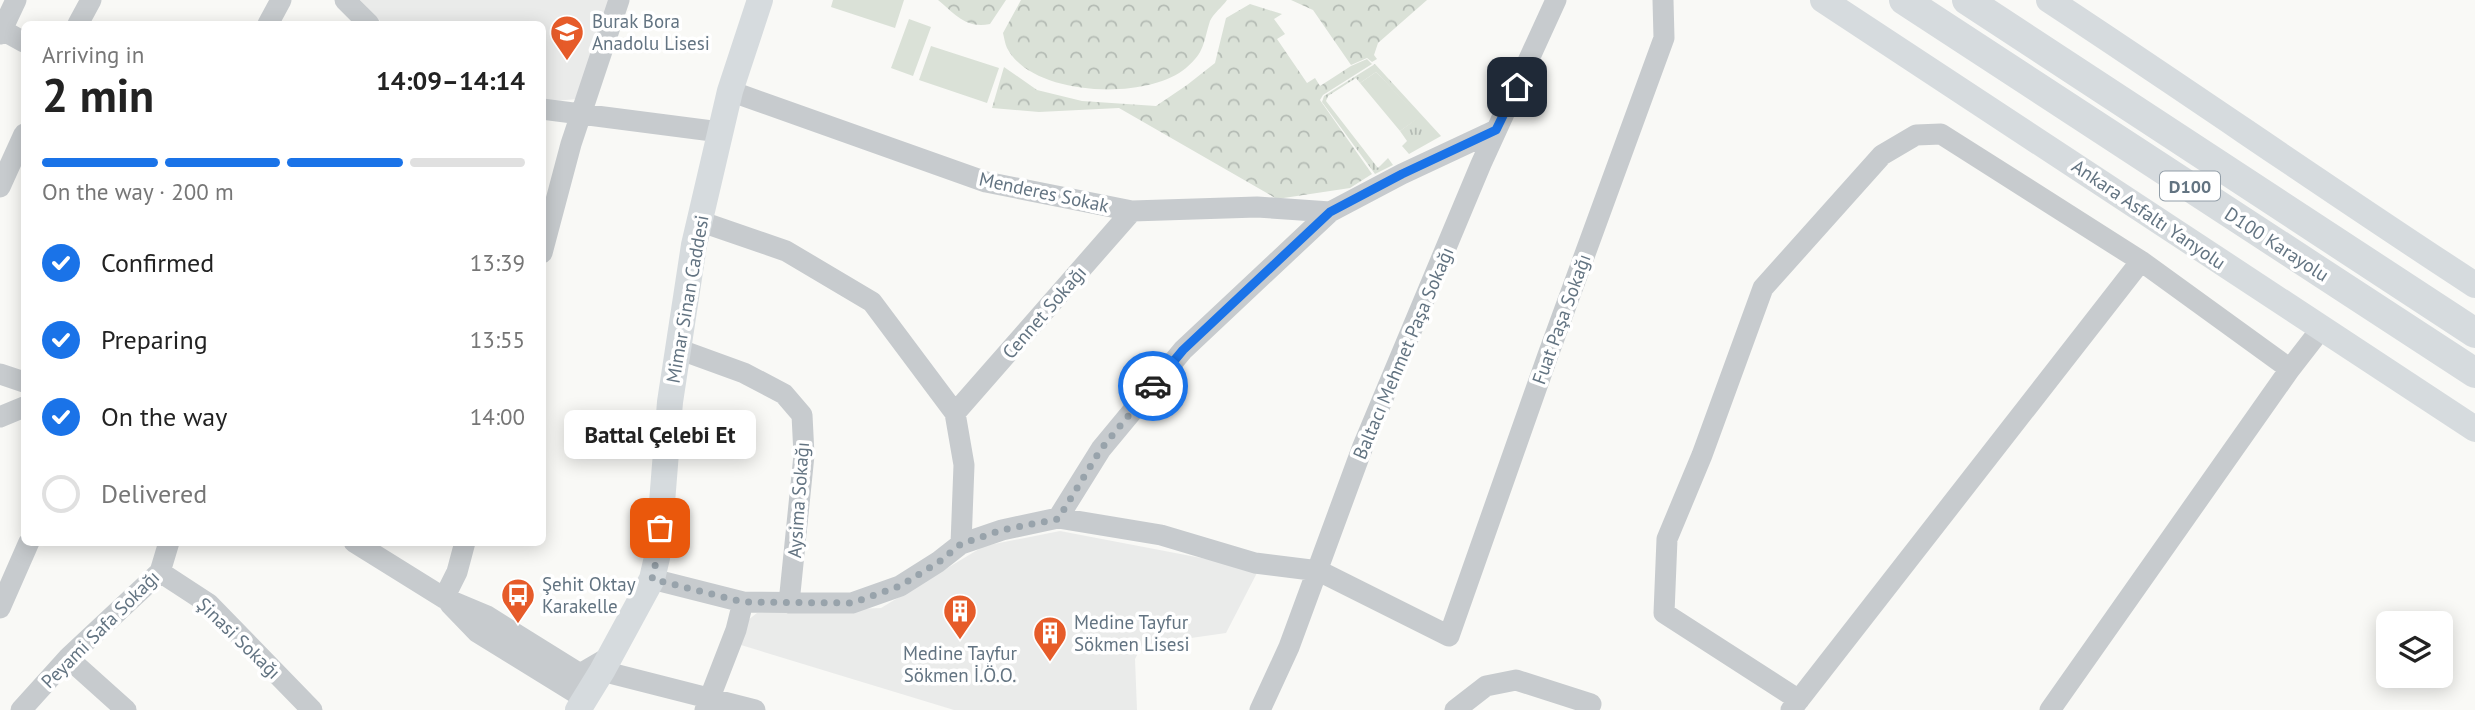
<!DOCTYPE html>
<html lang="en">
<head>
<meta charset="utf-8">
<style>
	:root { --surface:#fff; --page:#f6f6f6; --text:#222; --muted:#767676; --line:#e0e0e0; --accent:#1a73e8 }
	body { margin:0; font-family:"PT Sans",sans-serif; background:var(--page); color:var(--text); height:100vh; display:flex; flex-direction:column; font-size:26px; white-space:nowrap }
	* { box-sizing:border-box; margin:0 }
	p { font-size:23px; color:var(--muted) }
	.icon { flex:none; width:38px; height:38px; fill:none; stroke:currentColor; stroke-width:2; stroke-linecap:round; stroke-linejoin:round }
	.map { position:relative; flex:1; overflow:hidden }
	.sheet { position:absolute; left:21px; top:21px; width:525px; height:525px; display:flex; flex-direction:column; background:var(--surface); border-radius:10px; box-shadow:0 4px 18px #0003 }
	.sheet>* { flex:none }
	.buttons { position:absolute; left:2376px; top:611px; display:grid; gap:14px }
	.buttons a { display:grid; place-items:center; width:77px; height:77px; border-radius:10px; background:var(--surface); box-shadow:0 4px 18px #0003; font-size:35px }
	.pin { position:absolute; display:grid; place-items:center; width:60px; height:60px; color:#fff; margin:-30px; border-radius:14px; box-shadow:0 4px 10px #0006 }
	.courier { position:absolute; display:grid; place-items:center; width:70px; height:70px; margin:-35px; border:5px solid #1a73e8; border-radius:50%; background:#fff; color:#222; box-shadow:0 2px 9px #0007 }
	.bubble { position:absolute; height:49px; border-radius:10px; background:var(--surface); box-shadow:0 4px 18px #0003; font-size:23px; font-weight:700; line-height:49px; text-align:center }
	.overview em { font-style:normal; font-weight:700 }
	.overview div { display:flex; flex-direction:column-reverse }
	.overview { display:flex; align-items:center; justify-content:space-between; height:119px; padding:0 21px }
	h1 { font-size:46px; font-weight:700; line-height:52px }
	.bar { display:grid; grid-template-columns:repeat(4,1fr); gap:10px 7px; align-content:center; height:84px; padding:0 21px }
	.bar i { height:9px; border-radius:5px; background:var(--line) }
	.bar .current { background:var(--accent) }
	.bar p { grid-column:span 4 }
	ol { padding:0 21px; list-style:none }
	li { display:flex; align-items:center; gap:21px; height:77px }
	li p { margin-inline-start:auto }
	li .icon { padding:7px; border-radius:50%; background:var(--accent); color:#fff; stroke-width:4 }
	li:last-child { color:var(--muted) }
	li i { width:38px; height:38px; border:4px solid var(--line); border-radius:50% }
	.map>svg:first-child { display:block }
	.built { fill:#eaebea }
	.grass { fill:url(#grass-tufts) }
	.forest { fill:url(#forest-crowns) }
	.park { fill:#dae1d7 }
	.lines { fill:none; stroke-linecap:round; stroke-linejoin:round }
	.minor { stroke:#c7cbce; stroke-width:21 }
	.major { stroke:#d6dbde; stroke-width:26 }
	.highway { stroke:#d6dbde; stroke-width:30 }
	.done { stroke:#98a3ab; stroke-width:7; stroke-dasharray:0 12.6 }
	.route { stroke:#1a73e8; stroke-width:9 }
	.labels { text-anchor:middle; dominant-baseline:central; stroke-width:7; stroke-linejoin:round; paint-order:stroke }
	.shield { fill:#fff; stroke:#929ea8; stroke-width:2 }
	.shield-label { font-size:18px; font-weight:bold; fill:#637482 }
	.poi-label { font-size:19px; fill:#637482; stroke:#fff; text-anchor:start }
	.street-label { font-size:19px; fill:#637482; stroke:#fff }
</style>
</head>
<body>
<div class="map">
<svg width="2475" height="710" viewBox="0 0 2475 710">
	<defs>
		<pattern id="grass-tufts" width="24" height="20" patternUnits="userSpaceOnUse" patternTransform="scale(1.75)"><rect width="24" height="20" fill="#dae1d7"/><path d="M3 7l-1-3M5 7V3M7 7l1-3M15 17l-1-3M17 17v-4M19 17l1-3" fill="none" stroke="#b4bbb4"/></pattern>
		<pattern id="forest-crowns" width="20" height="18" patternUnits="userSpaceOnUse" patternTransform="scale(1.75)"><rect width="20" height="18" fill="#dae1d7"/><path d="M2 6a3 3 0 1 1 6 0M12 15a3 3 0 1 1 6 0" fill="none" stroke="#b4bbb4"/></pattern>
	</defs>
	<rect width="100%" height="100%" fill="#f9f9f6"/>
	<path class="built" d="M 360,0 L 614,0 L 577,99 L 543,102 L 542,24 L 383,24 Z
		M 1060,531 L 1259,569 L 1226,633 L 1142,645 L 1135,659 L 1137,710 L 954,710 L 741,645 L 748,620 L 757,613 L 881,608 L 984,546 Z"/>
	<path class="grass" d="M 1375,64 L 1441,136 L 1409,154 L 1402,146 L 1407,141 L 1400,131 L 1419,117 L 1376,72 L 1360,83 L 1356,78 L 1328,96 L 1326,101 L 1378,168 L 1388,158 L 1393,165 L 1375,174 L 1322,102 L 1324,96 Z"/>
	<path class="forest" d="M 938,0 L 1006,0 L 990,24 C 966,29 955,14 938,0 Z
		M 1021,0 L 1227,0 C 1222,7 1213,14 1210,21 C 1203,43 1205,52 1186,68 C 1147,101 1032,97 1007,48 C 1005,44 1004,37 1003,33 Z
		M 1291,0 L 1427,0 L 1378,43 L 1374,55 L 1377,59 L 1372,62 L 1367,58 L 1351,65 L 1313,10 Z
		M 1250,4 L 1282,14 L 1274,19 L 1285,34 L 1277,39 L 1307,83 L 1315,78 L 1320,86 L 1351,66 L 1367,59 L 1372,64 L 1323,95 L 1320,100 L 1372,174 L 1350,188 L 1277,199 L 1119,108 L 1039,112 L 992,108 L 1004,67 L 1037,90 L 1082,101 L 1156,106 L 1187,85 L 1215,63 L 1226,18 Z"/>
	<path class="park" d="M 833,0 L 904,0 L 895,28 L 831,7 Z
		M 909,19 L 931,27 L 913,76 L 891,68 Z
		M 931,46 L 999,68 L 987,103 L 919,80 Z
		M 1376,72 L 1420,117 L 1400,131 L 1360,83 Z"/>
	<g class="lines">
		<path class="minor" d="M 345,0 L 369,24
			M 78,24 L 91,0
			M 268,24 L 281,0
			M 2,30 L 24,42
			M 0,34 L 16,0
			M 730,91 L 986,182 L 1132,211 L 1257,207 L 1330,212
			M 542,109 L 720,132
			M 0,187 L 24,134
			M 699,221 L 786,251 L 872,302 L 955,413 L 964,465 L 961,544
			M 542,253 L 571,144 L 619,0
			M 678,349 L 744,373 L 784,394 L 802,415 L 804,455 L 789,603
			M 0,374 L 24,382
			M 955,413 L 1132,211
			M 0,417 L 24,407
			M 1058,518 L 1101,449 L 1183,350 L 1330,212 L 1402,174 L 1496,130
			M 354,542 L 444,598 L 487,616 L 580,674 L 609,657
			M 160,572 L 209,604 L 312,710
			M 652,579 L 743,602 L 852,603 L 900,586 L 938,562 L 961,544 L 1002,530 L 1058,518 L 1161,535 L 1255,563 L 1319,571 L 1449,636 L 1548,355 L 1664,38 L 1663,0
			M 444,598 L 457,572 L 465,542
			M 450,604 L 477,632 L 584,698
			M 0,608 L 29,542
			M 68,658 L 126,710
			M 602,671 L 755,710
			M 1799,700 L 1664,613 L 1667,539 L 1702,455 L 1763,288 L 1882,155 L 1916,135 L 1941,134 L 2141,261
			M 21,710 L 68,658 L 160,572 L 169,542
			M 705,710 L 736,630 L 743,602
			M 1260,710 L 1289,647 L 1363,446 L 1481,164 L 1556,0
			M 1455,710 L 1486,686 L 1516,680 L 1591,704
			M 1791,710 L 2141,261 L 2290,369
			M 2050,710 L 2290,369 L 2321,329"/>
		<path class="major" d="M 1823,0 L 2475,429
			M 2049,0 C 2192,94 2332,192 2475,285
			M 578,710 L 602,671 L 652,579 L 658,553 L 670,402 L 694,245 L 730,91 L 760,0"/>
		<path class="highway" d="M 1904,0 L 2475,373
			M 1967,0 L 2475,333"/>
	</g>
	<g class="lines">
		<path class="done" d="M 660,528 L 658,553 L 652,579 L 743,602 L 852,603 L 900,586 L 939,562 L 961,544 L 1002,530 L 1058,519 L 1101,449 L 1153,386"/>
		<path class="route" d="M 1153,386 L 1183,350 L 1330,212 L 1402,174 L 1496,130 L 1517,87"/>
	</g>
	<defs>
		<g id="school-pin" transform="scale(1.75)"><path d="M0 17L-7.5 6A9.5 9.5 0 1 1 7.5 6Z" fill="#e65b29" stroke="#fff"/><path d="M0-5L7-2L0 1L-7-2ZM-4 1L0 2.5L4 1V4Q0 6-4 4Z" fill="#fff"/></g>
		<g id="bus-pin" transform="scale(1.75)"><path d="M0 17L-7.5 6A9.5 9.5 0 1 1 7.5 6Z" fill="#e65b29" stroke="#fff"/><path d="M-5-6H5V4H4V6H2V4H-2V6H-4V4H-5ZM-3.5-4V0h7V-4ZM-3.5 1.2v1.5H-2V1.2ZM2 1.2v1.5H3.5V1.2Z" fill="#fff"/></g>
		<g id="building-pin" transform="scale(1.75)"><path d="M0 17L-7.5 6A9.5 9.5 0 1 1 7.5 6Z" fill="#e65b29" stroke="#fff"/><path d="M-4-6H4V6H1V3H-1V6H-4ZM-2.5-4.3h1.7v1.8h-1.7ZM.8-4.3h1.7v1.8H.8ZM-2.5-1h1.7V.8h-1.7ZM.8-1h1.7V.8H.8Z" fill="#fff"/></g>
	</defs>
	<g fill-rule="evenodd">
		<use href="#school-pin" x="567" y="32"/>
		<use href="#bus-pin" x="518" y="595"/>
		<use href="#building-pin" x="960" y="611"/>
		<use href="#building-pin" x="1050" y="633"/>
	</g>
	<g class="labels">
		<rect class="shield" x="2160" y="171.5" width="60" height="29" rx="5"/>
		<g class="shield-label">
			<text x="2190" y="186">D100</text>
		</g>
		<g class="poi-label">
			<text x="592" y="21">Burak Bora<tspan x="592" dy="22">Anadolu Lisesi</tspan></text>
			<text x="542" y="584">Şehit Oktay<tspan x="542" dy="22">Karakelle</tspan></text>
			<text x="1074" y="622">Medine Tayfur<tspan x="1074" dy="22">Sökmen Lisesi</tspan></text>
			<text x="960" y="653" text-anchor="middle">Medine Tayfur<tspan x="960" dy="22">Sökmen İ.Ö.O.</tspan></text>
		</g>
		<g class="street-label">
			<text transform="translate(1044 192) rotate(12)">Menderes Sokak</text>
			<text transform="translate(2149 214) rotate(34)">Ankara Asfaltı Yanyolu</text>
			<text transform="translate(2277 244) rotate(33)">D100 Karayolu</text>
			<text transform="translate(687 299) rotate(-80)">Mimar Sinan Caddesi</text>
			<text transform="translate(1044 312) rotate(-49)">Cennet Sokağı</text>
			<text transform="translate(1561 319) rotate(-70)">Fuat Paşa Sokağı</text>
			<text transform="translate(1403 353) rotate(-67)">Baltacı Mehmet Paşa Sokağı</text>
			<text transform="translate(798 500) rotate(-86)">Aysima Sokağı</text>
			<text transform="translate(100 629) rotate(-45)">Peyami Safa Sokağı</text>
			<text transform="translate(239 638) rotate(44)">Şinasi Sokağı</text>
		</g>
	</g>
</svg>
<div class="buttons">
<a><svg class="icon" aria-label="layers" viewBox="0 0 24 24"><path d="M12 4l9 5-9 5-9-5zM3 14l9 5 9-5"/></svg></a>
</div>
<div class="pin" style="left:660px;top:528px;background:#ea580c"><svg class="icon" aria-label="bag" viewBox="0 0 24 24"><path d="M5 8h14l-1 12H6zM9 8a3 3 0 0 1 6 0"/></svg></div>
<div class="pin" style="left:1517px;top:87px;background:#1f2937"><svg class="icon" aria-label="home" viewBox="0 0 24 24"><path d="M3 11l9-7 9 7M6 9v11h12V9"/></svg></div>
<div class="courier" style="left:1153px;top:386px"><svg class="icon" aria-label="car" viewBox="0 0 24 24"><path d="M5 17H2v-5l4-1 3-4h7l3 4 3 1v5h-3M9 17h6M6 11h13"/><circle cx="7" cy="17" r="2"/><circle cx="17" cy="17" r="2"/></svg></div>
<div class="bubble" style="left:564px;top:410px;width:192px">Battal Çelebi Et</div>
<section class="sheet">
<div class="overview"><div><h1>2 min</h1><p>Arriving in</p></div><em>14:09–14:14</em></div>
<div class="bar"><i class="current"></i><i class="current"></i><i class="current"></i><i></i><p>On the way · 200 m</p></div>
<ol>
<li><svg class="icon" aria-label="check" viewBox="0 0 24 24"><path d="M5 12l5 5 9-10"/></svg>Confirmed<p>13:39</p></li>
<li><svg class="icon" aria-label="check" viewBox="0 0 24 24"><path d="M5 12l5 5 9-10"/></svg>Preparing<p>13:55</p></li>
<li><svg class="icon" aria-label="check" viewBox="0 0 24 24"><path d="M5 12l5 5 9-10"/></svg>On the way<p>14:00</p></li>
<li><i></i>Delivered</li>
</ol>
</section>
</div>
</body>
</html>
